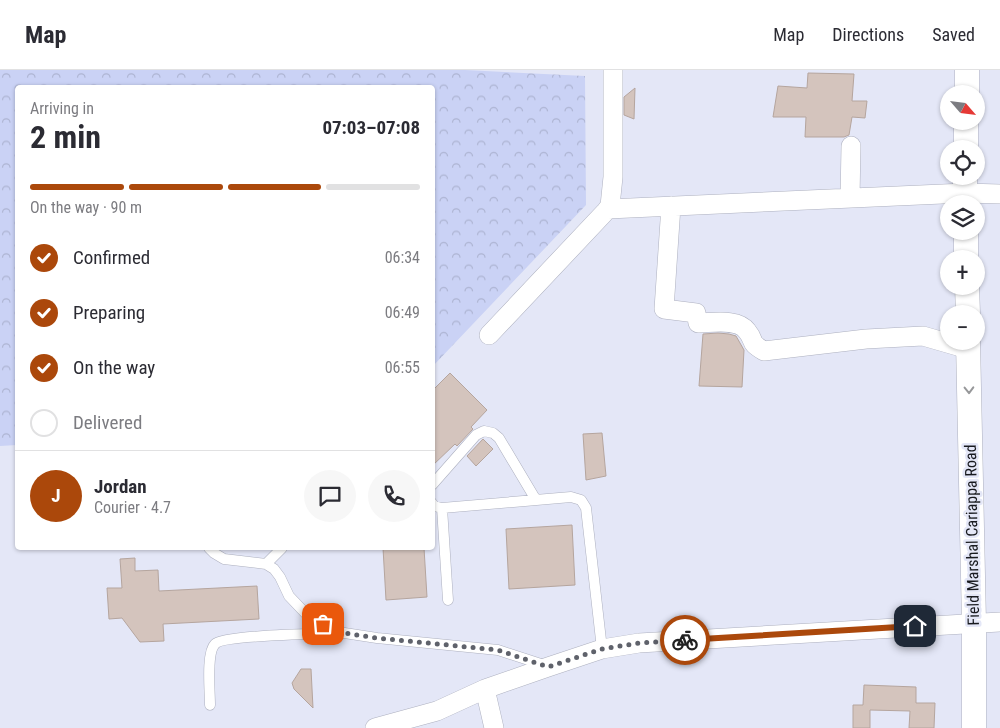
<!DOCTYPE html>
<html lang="en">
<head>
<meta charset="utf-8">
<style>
	:root { --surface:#fff; --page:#f7f7f7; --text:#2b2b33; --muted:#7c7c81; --line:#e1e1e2; --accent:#ab480b }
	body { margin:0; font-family:"Roboto Condensed",sans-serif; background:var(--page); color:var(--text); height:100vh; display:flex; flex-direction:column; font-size:19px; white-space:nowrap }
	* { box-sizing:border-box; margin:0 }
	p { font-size:16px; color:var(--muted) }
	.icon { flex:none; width:28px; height:28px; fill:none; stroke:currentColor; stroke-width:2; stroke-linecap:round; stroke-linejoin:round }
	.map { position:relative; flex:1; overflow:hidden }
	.details { position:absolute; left:15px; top:15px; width:420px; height:465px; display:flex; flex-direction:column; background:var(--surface); border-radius:5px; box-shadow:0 1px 4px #0004 }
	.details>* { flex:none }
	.needle { width:32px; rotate:118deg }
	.buttons { position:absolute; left:940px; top:15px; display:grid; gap:10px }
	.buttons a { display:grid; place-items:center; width:45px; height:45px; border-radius:50%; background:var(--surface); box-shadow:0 1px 4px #0004; font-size:25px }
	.pin { position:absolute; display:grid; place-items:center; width:42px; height:42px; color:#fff; margin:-21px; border-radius:10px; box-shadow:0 2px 8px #0006 }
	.courier { position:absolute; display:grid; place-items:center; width:50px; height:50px; margin:-25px; border:4px solid #ab480b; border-radius:50%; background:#fff; color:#222; box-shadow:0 1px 6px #0007 }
	.overview em { font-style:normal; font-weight:700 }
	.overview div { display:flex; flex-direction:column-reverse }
	.overview { display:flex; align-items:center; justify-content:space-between; height:85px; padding:0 15px }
	h1 { font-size:32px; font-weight:700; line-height:38px }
	.bar { display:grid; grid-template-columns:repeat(4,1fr); gap:8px 5px; align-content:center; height:60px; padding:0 15px }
	.bar i { height:6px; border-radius:4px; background:var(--line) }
	.bar .current { background:var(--accent) }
	.bar p { grid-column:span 4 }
	.line { display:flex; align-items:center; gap:12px; padding:0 15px; border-top:1px solid var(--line) }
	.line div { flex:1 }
	.round { display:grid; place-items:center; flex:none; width:52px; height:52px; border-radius:26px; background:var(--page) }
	ol { padding:0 15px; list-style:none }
	li { display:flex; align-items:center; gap:15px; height:55px }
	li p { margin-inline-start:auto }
	li .icon { padding:5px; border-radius:50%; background:var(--accent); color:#fff; stroke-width:4 }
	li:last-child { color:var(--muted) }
	li i { width:28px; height:28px; border:2px solid var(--line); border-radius:50% }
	header { display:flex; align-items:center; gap:30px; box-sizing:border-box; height:70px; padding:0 25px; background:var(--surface); border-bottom:1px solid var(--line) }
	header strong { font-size:24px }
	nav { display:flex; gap:28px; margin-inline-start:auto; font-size:18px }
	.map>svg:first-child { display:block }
	.forest { fill:url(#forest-crowns) }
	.building { fill:#d4c4bd; stroke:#b5a59e }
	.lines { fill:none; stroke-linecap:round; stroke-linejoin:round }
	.service-casing { stroke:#adb0bf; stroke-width:11 }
	.minor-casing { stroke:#adb0bf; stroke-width:20 }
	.tertiary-casing { stroke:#adb0bf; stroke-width:25 }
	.service { stroke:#fff; stroke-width:10 }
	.minor { stroke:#fff; stroke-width:19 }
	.tertiary { stroke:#fff; stroke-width:24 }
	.oneway { stroke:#97989a }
	.done { stroke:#5f626b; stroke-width:5; stroke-dasharray:0 9 }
	.route { stroke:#ab480b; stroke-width:6 }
	.labels { text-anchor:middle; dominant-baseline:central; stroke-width:5; stroke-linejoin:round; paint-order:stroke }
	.street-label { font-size:16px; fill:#181a1f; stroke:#e4e7f7 }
</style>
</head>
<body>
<header>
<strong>Map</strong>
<nav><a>Map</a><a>Directions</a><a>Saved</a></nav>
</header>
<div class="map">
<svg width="1000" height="658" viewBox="0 0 1000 658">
	<defs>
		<pattern id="forest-crowns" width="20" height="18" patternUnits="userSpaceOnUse" patternTransform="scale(1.25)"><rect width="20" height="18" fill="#cad2f5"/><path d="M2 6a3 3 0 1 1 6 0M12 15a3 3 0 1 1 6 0" fill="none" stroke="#adb4d2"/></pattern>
	</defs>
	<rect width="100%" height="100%" fill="#e4e7f7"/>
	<path class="forest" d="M 0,0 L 465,0 L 585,6 L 586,135 L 433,296 L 432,18 L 18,18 L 17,375 L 0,376 Z"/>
	<path class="building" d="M 808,3 L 854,4 L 852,31 L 867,31 L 865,48 L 852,47 L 849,65 L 844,67 L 805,67 L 806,47 L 773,47 L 778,16 L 807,18 Z
		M 635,18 L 634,49 L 624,45 L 624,27 Z
		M 718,263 L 729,264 L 736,266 L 744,280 L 742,317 L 699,316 L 703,264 Z
		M 450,303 L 487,340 L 471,357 L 473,359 L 457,376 L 455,374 L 432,396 L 432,321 Z
		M 602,363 L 606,406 L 586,410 L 583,364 Z
		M 483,369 L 493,379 L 476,396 L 467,386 Z
		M 572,455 L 575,515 L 509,519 L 506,459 Z
		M 383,478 L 424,478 L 427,527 L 386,530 Z
		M 135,488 L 135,501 L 158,500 L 159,521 L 257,516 L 259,549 L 163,554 L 164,571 L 140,572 L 122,548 L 109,549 L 107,518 L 122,518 L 120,489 Z
		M 301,599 L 311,599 L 313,638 L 294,619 L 292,613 Z
		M 864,615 L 916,617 L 916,633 L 935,633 L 934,658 L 909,658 L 910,641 L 870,640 L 870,658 L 853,658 L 853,635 L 863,635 Z"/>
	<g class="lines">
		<g class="service-casing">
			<path id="service" d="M 432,415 L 476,365 L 484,361 L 493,363 L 499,368 L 536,430
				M 432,433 L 434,436 L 442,438 L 571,427 L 581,430 L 586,438 L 602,579
				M 442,438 L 448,530
				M 209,478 L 214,483 L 224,489 L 266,494 L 274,499 L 280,507 L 289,526 L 308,546 L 338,562 L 377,568 L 498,580 L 547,596
				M 266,494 L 282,478
				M 210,635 C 210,621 206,583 215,574 C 223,565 320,564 338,563"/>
		</g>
		<g class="minor-casing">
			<path id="minor" d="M 850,128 L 851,76
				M 671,136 L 664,239 L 696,243 L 698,253 C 712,253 738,248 747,261 C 756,272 748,272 764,281 L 866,269 L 923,266 L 968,279
				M 608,139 L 965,123 L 1000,124
				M 489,265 L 606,141 L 610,136 L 613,107 L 613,0
				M 485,619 L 494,658
				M 375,658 L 437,641 L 485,619 L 548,597 L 602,579 L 639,573 L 1000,552"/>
		</g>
		<g class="tertiary-casing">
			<path id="tertiary" d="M 967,24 L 967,0
				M 966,79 L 966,51
				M 965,134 L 965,106
				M 966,161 L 966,189
				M 967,216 L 968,244
				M 968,271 L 974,553 L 974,658"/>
		</g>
		<use href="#service" class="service"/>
		<use href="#minor" class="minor"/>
		<use href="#tertiary" class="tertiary"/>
	</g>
	<defs><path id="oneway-chevron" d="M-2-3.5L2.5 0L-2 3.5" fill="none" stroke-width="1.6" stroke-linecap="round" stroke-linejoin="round" transform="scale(1.25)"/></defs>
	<use class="oneway" href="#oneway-chevron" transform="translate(969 320) rotate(89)"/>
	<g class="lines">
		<path class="done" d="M 323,554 L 338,562 L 377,568 L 498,580 L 548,597 L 602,579 L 639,573 L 685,570"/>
		<path class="route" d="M 685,570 L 915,556"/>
	</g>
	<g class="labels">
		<g class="street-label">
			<text transform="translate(972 465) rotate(-91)">Field Marshal Cariappa Road</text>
		</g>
	</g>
</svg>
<div class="buttons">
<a><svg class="needle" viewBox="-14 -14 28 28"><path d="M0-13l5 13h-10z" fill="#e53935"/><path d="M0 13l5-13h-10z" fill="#7c7c81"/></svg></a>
<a><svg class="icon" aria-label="locate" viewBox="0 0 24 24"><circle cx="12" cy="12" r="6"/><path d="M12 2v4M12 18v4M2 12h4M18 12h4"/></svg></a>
<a><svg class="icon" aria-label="layers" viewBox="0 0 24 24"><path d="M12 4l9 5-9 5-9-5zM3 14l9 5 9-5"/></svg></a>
<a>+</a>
<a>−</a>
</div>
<div class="pin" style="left:323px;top:554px;background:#ea580c"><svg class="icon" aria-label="bag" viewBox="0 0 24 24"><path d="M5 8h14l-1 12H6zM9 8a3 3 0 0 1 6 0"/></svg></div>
<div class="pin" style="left:915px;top:556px;background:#1f2937"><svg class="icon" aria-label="home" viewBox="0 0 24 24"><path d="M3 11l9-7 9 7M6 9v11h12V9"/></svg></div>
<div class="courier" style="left:685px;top:570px"><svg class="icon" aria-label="bike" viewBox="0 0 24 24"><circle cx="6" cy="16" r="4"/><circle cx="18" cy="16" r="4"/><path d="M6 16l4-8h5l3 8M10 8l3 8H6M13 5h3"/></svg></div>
<section class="details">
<div class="overview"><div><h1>2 min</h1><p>Arriving in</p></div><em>07:03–07:08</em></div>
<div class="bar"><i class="current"></i><i class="current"></i><i class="current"></i><i></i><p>On the way · 90 m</p></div>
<ol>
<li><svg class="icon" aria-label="check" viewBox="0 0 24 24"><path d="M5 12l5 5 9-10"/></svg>Confirmed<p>06:34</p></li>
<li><svg class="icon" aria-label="check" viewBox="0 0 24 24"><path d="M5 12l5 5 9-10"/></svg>Preparing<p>06:49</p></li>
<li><svg class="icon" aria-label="check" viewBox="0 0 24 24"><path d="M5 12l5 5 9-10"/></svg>On the way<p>06:55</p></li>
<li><i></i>Delivered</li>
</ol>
<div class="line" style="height:90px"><b class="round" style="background:var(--accent);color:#fff">J</b><div><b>Jordan</b><p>Courier · 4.7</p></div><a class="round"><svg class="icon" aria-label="chat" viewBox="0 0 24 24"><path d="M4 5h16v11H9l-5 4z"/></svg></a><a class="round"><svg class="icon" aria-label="phone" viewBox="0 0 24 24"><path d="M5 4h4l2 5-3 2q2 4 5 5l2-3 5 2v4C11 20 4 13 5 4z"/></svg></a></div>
</section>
</div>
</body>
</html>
